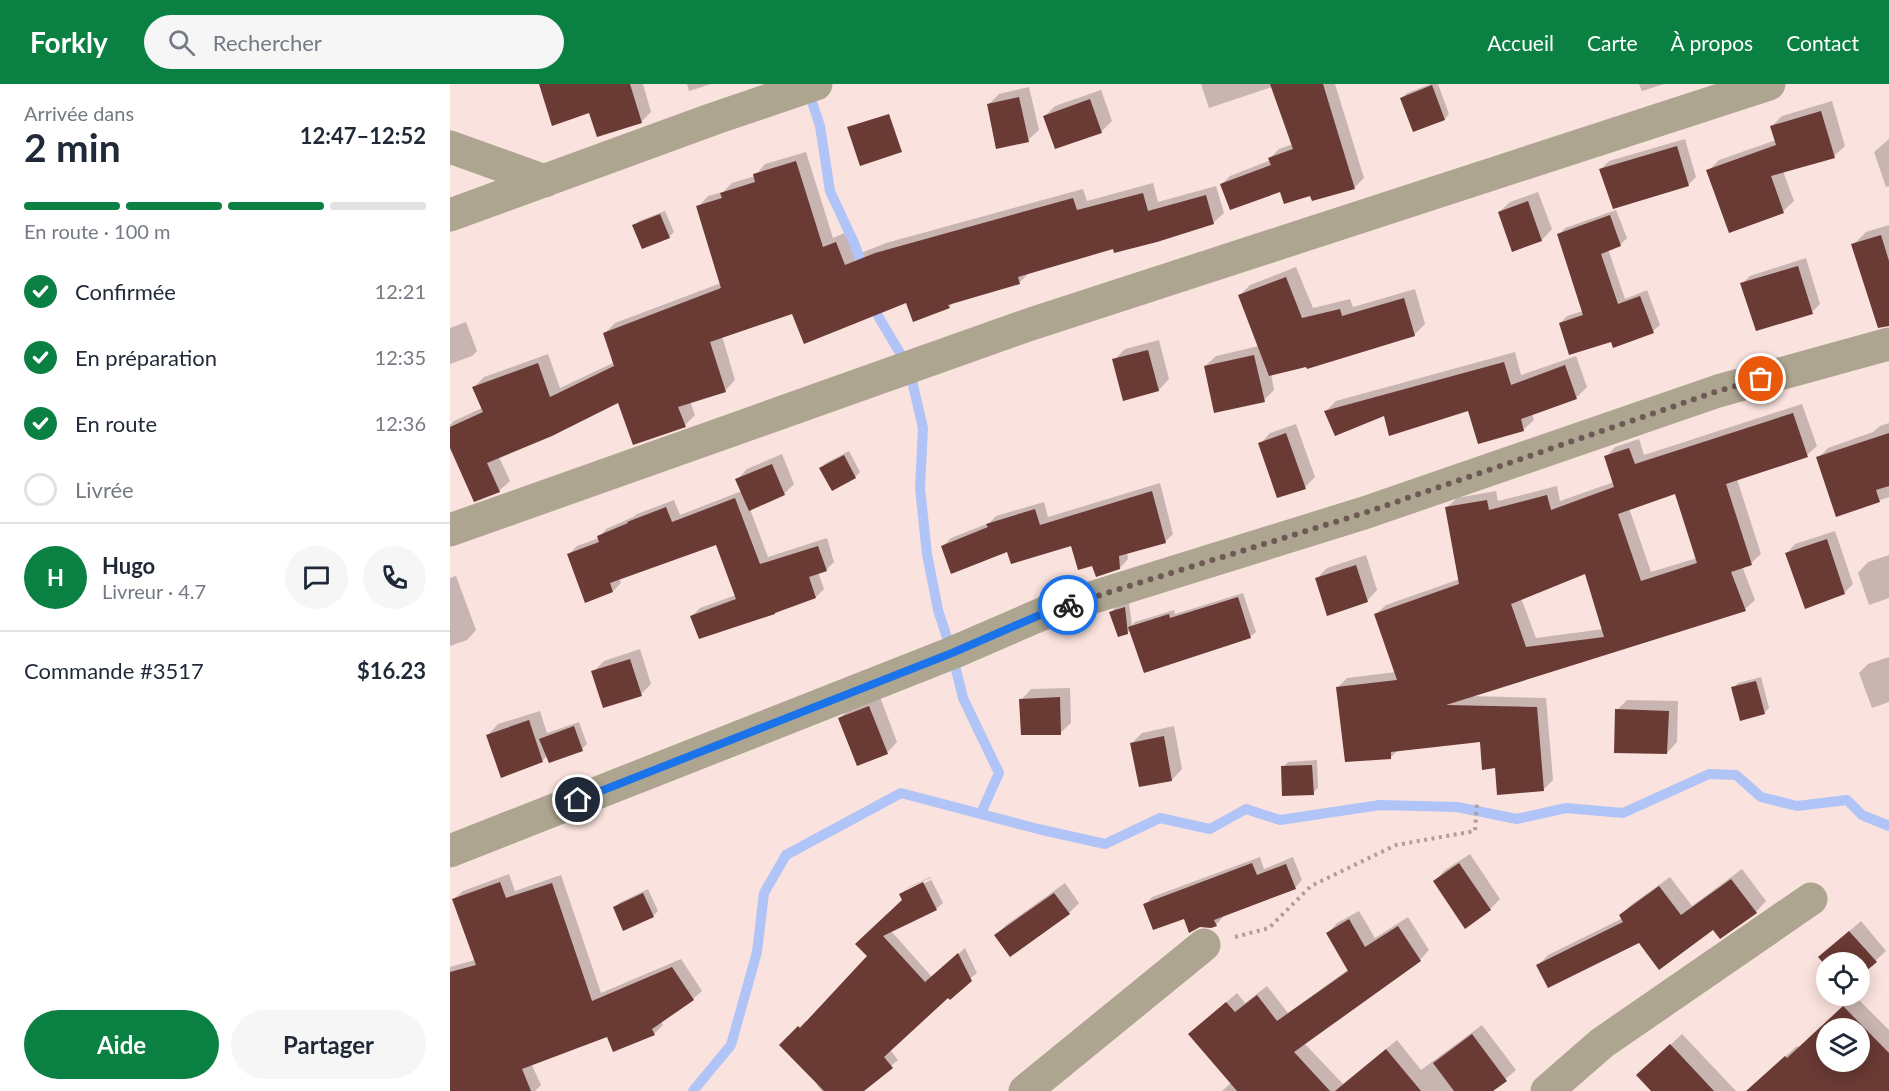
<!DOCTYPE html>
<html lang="fr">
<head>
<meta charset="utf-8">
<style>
	:root { --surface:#fff; --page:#f6f6f7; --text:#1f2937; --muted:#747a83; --line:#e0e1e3; --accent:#0b8043 }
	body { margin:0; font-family:Lato,sans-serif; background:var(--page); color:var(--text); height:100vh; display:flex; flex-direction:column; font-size:22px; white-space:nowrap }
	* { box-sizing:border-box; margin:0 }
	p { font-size:20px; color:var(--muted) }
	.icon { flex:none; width:33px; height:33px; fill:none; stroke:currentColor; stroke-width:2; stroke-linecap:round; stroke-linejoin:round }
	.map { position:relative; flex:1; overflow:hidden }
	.drawer { display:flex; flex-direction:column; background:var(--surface); width:450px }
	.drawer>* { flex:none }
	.tools { position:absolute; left:1366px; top:868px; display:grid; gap:12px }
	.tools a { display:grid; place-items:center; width:54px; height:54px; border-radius:50%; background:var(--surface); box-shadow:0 3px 15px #0003; font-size:30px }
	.pin { position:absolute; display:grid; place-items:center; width:51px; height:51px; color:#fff; margin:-26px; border:3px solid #fff; border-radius:50%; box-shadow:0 2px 6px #0007 }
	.courier { position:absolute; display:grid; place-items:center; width:60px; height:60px; margin:-30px; border:4px solid #1a73e8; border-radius:50%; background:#fff; color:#222; box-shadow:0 2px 8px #0007 }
	.summary em { font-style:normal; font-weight:700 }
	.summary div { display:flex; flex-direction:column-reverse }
	.summary { display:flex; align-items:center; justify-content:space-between; height:102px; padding:0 24px }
	h1 { font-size:39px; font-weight:700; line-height:45px }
	.bar { display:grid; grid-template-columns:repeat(4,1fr); gap:9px 6px; align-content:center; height:72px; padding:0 24px }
	.bar i { height:8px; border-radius:4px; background:var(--line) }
	.bar .on { background:var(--accent) }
	.bar p { grid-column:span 4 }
	.line { display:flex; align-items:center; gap:15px; padding:0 24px; border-top:2px solid var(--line) }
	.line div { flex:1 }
	.round { display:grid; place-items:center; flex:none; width:63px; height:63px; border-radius:32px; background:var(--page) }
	ol { padding:0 24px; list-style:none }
	li { display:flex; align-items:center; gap:18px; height:66px }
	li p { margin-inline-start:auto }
	li .icon { padding:6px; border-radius:50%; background:var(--accent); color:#fff; stroke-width:4 }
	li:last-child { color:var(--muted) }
	li i { width:33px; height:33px; border:3px solid var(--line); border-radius:50% }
	.action { display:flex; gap:12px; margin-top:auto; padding:12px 24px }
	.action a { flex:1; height:69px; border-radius:36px; background:var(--accent); color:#fff; font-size:24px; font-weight:700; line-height:69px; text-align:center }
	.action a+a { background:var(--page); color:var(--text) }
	header { display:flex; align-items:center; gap:36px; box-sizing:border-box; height:84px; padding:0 30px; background:var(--accent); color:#fff }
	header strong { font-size:28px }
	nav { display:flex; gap:33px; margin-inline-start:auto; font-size:21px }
	.search { width:420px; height:54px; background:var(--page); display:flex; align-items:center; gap:15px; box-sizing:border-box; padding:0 21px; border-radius:33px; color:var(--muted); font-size:22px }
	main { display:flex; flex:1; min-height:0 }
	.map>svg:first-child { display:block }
	.shadow { fill:#0003; fill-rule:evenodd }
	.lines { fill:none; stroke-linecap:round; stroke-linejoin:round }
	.stream { stroke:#b0c4f7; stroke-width:10 }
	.building { fill:#6a3a34; fill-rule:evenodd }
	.path { stroke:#b39c99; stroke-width:4; stroke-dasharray:3 4.5; stroke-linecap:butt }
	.minor { stroke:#aea590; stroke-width:33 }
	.done { stroke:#6e5956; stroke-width:6; stroke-dasharray:0 10.8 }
	.route { stroke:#1a73e8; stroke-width:8 }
</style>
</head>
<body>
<header>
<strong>Forkly</strong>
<div class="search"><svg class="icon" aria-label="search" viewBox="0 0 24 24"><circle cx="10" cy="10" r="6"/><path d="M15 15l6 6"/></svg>Rechercher</div>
<nav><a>Accueil</a><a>Carte</a><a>À propos</a><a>Contact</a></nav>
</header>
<main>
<section class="drawer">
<div class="summary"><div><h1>2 min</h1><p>Arrivée dans</p></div><em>12:47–12:52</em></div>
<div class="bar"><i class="on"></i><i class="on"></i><i class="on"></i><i></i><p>En route · 100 m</p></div>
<ol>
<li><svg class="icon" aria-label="check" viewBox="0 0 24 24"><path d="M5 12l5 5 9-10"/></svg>Confirmée<p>12:21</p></li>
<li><svg class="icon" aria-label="check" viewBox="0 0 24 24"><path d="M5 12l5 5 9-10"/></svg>En préparation<p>12:35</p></li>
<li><svg class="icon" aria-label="check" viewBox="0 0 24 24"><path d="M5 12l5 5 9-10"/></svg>En route<p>12:36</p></li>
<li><i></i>Livrée</li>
</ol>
<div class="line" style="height:108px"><b class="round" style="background:var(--accent);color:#fff">H</b><div><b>Hugo</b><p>Livreur · 4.7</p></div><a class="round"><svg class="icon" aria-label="chat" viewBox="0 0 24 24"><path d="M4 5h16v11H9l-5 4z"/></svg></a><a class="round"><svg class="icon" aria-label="phone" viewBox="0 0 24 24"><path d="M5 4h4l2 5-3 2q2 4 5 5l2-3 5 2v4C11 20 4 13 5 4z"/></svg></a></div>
<div class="line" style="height:78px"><div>Commande #3517</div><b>$16.23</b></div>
<div class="action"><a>Aide</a><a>Partager</a></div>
</section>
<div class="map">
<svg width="1439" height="1007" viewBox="0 0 1439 1007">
	<rect width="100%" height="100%" fill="#fae2de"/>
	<path class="shadow" d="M 91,0 L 193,0 L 201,28 L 191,38 L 140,28 Z
		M 237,0 L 261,0 L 239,7 Z
		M 751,0 L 885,0 L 914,94 L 905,103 L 863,115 L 861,110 L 771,101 L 780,92 L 821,76 L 820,74 L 829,65 L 843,60 L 822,3 L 759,24 Z
		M 981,0 L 988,0 L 999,30 L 995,35 L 964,46 L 952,14 L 957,9 Z
		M 1189,0 L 1214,0 L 1192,7 Z
		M 579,3 L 589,46 L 578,56 L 539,20 L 549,10 Z
		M 651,6 L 662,37 L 651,48 L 595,32 L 605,22 Z
		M 1382,17 L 1395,62 L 1384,72 L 1333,87 L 1344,117 L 1333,127 L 1280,147 L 1258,87 L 1269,76 L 1326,56 L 1322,42 L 1332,32 Z
		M 1235,55 L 1246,93 L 1238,101 L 1151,85 L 1159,77 Z
		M 1439,55 L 1439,102 L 1436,103 L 1424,68 Z
		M 356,68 L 383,154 L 397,148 L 406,171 L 436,159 L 633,105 L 637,117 L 703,99 L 708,118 L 766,102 L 774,129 L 763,139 L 664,163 L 579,189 L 569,199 L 504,218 L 499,223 L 457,217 L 343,228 L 272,252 L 285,296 L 275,307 L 240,317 L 245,331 L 235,341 L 169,317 L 49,373 L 60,397 L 49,407 L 25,416 L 0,361 L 0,341 L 4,337 L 32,324 L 24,303 L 34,293 L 98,270 L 110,304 L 165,278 L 155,249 L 165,239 L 271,199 L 248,123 L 258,112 L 273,108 L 282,99 L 305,92 L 315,80 Z
		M 1088,108 L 1102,145 L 1092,156 L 1063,166 L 1049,128 L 1060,118 Z
		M 1166,126 L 1177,154 L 1170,161 L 1158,165 L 1175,215 L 1197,206 L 1210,241 L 1203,247 L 1162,257 L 1110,239 L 1117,232 L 1133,227 L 1109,151 L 1115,144 Z
		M 215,127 L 224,148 L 219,153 L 184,142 L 189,137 Z
		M 1439,141 L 1439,235 L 1403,161 L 1416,148 Z
		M 1356,174 L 1370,220 L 1362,228 L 1292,200 L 1300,192 Z
		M 846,183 L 863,224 L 900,215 L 903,223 L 965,205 L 975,240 L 964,251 L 821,290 L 824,306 L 814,316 L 755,282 L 766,272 L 809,262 L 789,212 L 800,201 Z
		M 16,238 L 27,267 L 22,272 L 0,280 L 0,244 Z
		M 709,256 L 719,295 L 709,306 L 664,276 L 675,265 Z
		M 1065,268 L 1071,291 L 1126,272 L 1137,303 L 1127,313 L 1082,330 L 1084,336 L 1073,346 L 1020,325 L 935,330 L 876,327 L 886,317 Z
		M 1352,320 L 1367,362 L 1357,371 L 1287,395 L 1311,470 L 1301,479 L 1292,482 L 1305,516 L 1295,525 L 1020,612 L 1096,614 L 1103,696 L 1093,706 L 1046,682 L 1031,657 L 948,666 L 941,673 L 888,603 L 897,594 L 946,588 L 926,530 L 936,521 L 1010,495 L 997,423 L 1007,414 L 1046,407 L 1048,417 L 1107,402 L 1110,417 L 1164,398 L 1156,373 L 1165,363 L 1189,355 L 1194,371 ZM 1226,408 L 1247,474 L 1201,488 L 1179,424 ZM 1136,488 L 1154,545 L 1086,554 L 1071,514 Z
		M 1439,339 L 1439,413 L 1387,431 L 1368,374 L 1378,364 L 1423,348 L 1430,342 Z
		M 846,340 L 865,393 L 855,403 L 810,360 L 820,349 Z
		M 399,367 L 410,388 L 405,393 L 382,405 L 371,384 L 376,379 Z
		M 332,370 L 344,400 L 334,410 L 300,425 L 318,473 L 377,454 L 384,478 L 376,486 L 368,488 L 374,505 L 366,513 L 242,532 L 250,524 L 286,511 L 267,459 L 169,494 L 171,499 L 163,507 L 119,470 L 127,462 L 149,454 L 156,445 L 183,433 L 187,430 L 224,416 L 230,431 L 292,407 L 287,396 L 297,385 Z
		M 710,399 L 723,450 L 715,458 L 677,468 L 678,475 L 670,484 L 643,481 L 622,460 L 558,466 L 492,463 L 501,454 L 539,439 L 546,432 L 594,418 L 598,433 Z
		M 1385,447 L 1403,500 L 1394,509 L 1337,469 L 1345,460 Z
		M 916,471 L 927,506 L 917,517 L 866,495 L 877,484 Z
		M 1439,471 L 1439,514 L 1419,521 L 1408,489 L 1418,478 Z
		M 6,492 L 26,546 L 17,556 L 0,562 L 0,494 Z
		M 793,509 L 806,548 L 801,552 L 695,588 L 681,546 L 677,549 L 661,528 L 666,523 L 679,519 L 682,541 L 685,538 L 724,526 L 725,530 Z
		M 190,565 L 201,600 L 191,610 L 143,588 L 154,577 Z
		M 1439,573 L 1439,618 L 1422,624 L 1409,589 L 1418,580 Z
		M 1311,593 L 1319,624 L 1314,629 L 1283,604 L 1288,599 Z
		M 620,604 L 621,639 L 610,649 L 571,616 L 581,605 Z
		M 430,613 L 447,658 L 437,669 L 390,634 L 400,624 Z
		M 1177,616 L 1228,617 L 1227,658 L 1217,669 L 1167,626 Z
		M 90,627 L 97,649 L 129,638 L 137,660 L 132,665 L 98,671 L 93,676 L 52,692 L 38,651 L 48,640 Z
		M 724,642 L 732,685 L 722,696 L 682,659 L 692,649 Z
		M 867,676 L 868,704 L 863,709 L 833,683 L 838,678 Z
		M 1020,770 L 1050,815 L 1040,825 L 985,797 L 995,786 Z
		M 810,773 L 814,785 L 843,773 L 852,796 L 845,804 L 773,831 L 773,833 L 766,841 L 695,821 L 702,813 Z
		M 1292,785 L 1316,817 L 1306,828 L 1264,844 L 1189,857 L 1088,881 L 1098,871 L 1173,834 L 1171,831 L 1181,821 L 1220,793 L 1242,822 Z
		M 59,790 L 65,807 L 111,791 L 151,909 L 231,875 L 252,907 L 243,915 L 211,937 L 213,941 L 204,950 L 158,951 L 81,979 L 91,1001 L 85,1007 L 0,1007 L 0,883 L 25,876 L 4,815 L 13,807 Z
		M 480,793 L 493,819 L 486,825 L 441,847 L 482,893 L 515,864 L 527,889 L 498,912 L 440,966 L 448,976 L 416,1003 L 408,1007 L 372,1007 L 367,1001 L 369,1000 L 331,961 L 356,937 L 357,938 L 419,872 L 454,816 L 451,811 L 457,804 ZM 480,794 L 481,796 L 456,808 L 456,805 Z
		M 615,799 L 629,819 L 619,829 L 546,852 L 556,841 Z
		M 198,805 L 208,827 L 203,832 L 164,824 L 169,819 Z
		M 909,827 L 925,854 L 958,833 L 979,866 L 970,876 L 854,959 L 893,1000 L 947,956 L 971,986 L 1032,941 L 1066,986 L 1041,1007 L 772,1007 L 782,998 L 750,941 L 787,909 L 795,919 L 817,902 L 838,929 L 899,885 L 878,849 L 887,839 Z
		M 1411,837 L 1436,867 L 1410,891 L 1410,879 L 1377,879 L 1377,881 L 1370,873 Z
		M 1405,912 L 1439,946 L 1439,1007 L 1297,1007 L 1347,962 L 1349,964 ZM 1377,945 L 1410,945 L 1410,978 L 1377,978 Z
		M 1232,950 L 1286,1007 L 1203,1007 L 1200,980 Z"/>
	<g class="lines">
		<path class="stream" d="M 358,6 L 370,42 L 380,107 L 405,161 L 414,188
			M 423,217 L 428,232 L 459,284 L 473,344 L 470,404 L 477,470 L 488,526 L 502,569 L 513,614 L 549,689 L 532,727
			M 243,1007 L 281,961 L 307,868 L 314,809 L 336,771 L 451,709 L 588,745 L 655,760 L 710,734 L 760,745 L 796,725 L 830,736 L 930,721 L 1007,723 L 1067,735 L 1116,724 L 1173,729 L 1259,690 L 1286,691 L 1311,713 L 1347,722 L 1397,716 L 1412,731 L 1439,742"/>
	</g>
	<path class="building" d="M 89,0 L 180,0 L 192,39 L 147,53 L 139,29 L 102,42 Z
		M 820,0 L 873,0 L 905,105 L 862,117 L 860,112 L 834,120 L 830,108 L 780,126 L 770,100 L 821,81 L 818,74 L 843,65 Z
		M 982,1 L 995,36 L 963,48 L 950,14 Z
		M 569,13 L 579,58 L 546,65 L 537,20 Z
		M 640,15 L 652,49 L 605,65 L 593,32 Z
		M 1371,27 L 1385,74 L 1321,92 L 1334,129 L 1279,149 L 1256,86 L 1326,61 L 1320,42 Z
		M 439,30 L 452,68 L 410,82 L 397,43 Z
		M 1227,62 L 1239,102 L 1163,125 L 1149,85 Z
		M 346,77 L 373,163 L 386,158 L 395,181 L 425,169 L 623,114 L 627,126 L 693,109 L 698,127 L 756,111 L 764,140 L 707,158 L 664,169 L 663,165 L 568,193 L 570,200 L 498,221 L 500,224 L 463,238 L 456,219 L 354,260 L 342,230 L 260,258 L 276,308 L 228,323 L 236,343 L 183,361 L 168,319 L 102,352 L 37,379 L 50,408 L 24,418 L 0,364 L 0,343 L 33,328 L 22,303 L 88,279 L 100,313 L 164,282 L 153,249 L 271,204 L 246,122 L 272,114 L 270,109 L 305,98 L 303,90 Z
		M 1078,117 L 1092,157 L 1062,168 L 1048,128 Z
		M 210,130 L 220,154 L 192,165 L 182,141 Z
		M 1160,131 L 1171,162 L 1151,170 L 1168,220 L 1190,212 L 1204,249 L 1163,264 L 1161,258 L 1119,271 L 1109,239 L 1133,231 L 1107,150 Z
		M 1431,151 L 1439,177 L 1439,242 L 1428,244 L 1401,160 Z
		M 1348,182 L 1363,230 L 1306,247 L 1290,199 Z
		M 836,193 L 852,234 L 890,225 L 892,232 L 954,214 L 965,252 L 857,285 L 856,283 L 819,292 L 788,211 Z
		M 698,266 L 709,307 L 673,317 L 662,275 Z
		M 804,271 L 815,318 L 764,329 L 754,282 Z
		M 1054,278 L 1061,301 L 1115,281 L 1127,315 L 1071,335 L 1074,347 L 1028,360 L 1018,327 L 939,352 L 934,332 L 885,352 L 874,327 Z
		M 1343,329 L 1358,373 L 1276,400 L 1302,481 L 1281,488 L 1296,527 L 996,621 L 1087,623 L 1094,707 L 1047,711 L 1045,684 L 1032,686 L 1030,658 L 941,668 L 941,675 L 895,678 L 886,603 L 947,596 L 924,530 L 1009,500 L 995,423 L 1037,416 L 1039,426 L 1097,411 L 1101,426 L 1164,403 L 1154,372 L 1179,364 L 1185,380 ZM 1225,410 L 1247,479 L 1191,497 L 1168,430 ZM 1135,490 L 1154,553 L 1076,563 L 1061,520 Z
		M 836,349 L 856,405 L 827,414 L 808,359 Z
		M 1439,349 L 1439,402 L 1426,406 L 1430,418 L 1386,433 L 1366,373 Z
		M 394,371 L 406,394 L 382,407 L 369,384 Z
		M 322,380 L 335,411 L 299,427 L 285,395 Z
		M 702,407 L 716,459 L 669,472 L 670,485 L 646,493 L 642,482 L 628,486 L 621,462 L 561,480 L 557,468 L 501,490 L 491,462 L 538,443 L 536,440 L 585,425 L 590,441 Z
		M 285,414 L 310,480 L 368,462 L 377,487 L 359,493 L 366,514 L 325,529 L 325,530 L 249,555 L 240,532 L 286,515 L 266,461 L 160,499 L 163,508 L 135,519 L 117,470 L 149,458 L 147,452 L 178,439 L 177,438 L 216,423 L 222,438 Z
		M 1377,455 L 1395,510 L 1355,525 L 1335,469 Z
		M 906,481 L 918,518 L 877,532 L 865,494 Z
		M 788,513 L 801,554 L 694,589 L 678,543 L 719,530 L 720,534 Z
		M 675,523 L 678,550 L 668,553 L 659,528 Z
		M 180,575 L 192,612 L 153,624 L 141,587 Z
		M 1306,597 L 1315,630 L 1290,637 L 1281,603 Z
		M 610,613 L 611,651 L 571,651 L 569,615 Z
		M 419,622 L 438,670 L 407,682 L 388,634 Z
		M 1165,625 L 1219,627 L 1217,670 L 1164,669 Z
		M 79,636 L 93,678 L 51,694 L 36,651 Z
		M 124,642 L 133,667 L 99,679 L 89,655 Z
		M 714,652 L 722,697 L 689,703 L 680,659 Z
		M 862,681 L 864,711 L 832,712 L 831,682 Z
		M 802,779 L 807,791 L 836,780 L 846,805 L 764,836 L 767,842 L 761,844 L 750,843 L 739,849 L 734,835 L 703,846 L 693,820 Z
		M 1009,779 L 1041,826 L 1015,845 L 983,797 Z
		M 1281,795 L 1307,829 L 1270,855 L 1263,846 L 1209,886 L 1189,859 L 1098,904 L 1086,881 L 1173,838 L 1169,831 L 1209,802 L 1231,831 Z
		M 50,798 L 56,814 L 102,799 L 142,917 L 222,883 L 244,916 L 202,945 L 205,951 L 163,968 L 157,953 L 72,985 L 81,1007 L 0,1007 L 0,888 L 26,881 L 2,815 Z
		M 473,798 L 487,826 L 433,852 L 475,898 L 508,869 L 522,897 L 500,916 L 498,914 L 434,973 L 443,984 L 414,1007 L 374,1007 L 329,961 L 348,942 L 350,944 L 417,872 L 405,860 L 452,816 L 449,810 Z
		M 193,809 L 204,833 L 173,847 L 163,823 Z
		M 604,809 L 620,830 L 560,873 L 544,851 Z
		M 899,835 L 915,863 L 948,842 L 971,877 L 844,968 L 880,1007 L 787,1007 L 738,950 L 776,918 L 785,928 L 807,911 L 827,937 L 898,887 L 876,849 Z
		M 1399,847 L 1427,878 L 1410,892 L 1410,879 L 1377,879 L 1377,883 L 1368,873 Z
		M 1393,922 L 1439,969 L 1439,1007 L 1296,1007 L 1335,972 L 1337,974 ZM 1377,945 L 1410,945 L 1410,978 L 1377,978 Z
		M 1022,950 L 1057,997 L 1043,1007 L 1004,1007 L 983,979 Z
		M 1220,960 L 1264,1007 L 1201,1007 L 1186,991 Z
		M 936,965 L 971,1007 L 885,1007 Z"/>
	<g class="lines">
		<path class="path" d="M 785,853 L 819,844 L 861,802 L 946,761 L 1025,747 L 1027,720"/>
		<path class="minor" d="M 0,63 L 95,97
			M 0,131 L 263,35 L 366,0
			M 0,446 L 581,240 L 1319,0
			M 0,767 L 502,569 L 599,527 L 914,429 L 1268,307 L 1439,260
			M 575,1007 L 754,861
			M 1097,1007 L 1152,959 L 1361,815"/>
	</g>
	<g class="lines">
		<path class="done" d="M 618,521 L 914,429 L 1268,307 L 1311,295"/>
		<path class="route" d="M 128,716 L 502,569 L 599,527 L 618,521"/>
	</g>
</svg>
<div class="tools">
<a><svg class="icon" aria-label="locate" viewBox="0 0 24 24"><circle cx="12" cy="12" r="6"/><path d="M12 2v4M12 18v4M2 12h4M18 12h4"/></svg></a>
<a><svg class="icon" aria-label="layers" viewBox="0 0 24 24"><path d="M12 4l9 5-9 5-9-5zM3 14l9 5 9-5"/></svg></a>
</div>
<div class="pin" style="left:1311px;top:295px;background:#ea580c"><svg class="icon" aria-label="bag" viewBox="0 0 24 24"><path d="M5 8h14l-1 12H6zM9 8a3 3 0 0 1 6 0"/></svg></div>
<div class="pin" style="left:128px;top:716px;background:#1f2937"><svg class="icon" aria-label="home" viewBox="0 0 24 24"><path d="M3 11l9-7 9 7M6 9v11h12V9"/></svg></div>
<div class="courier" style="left:618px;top:521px"><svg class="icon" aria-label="bike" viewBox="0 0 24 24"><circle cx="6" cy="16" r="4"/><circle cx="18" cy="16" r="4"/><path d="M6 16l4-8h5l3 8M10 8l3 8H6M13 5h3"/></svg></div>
</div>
</main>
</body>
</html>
